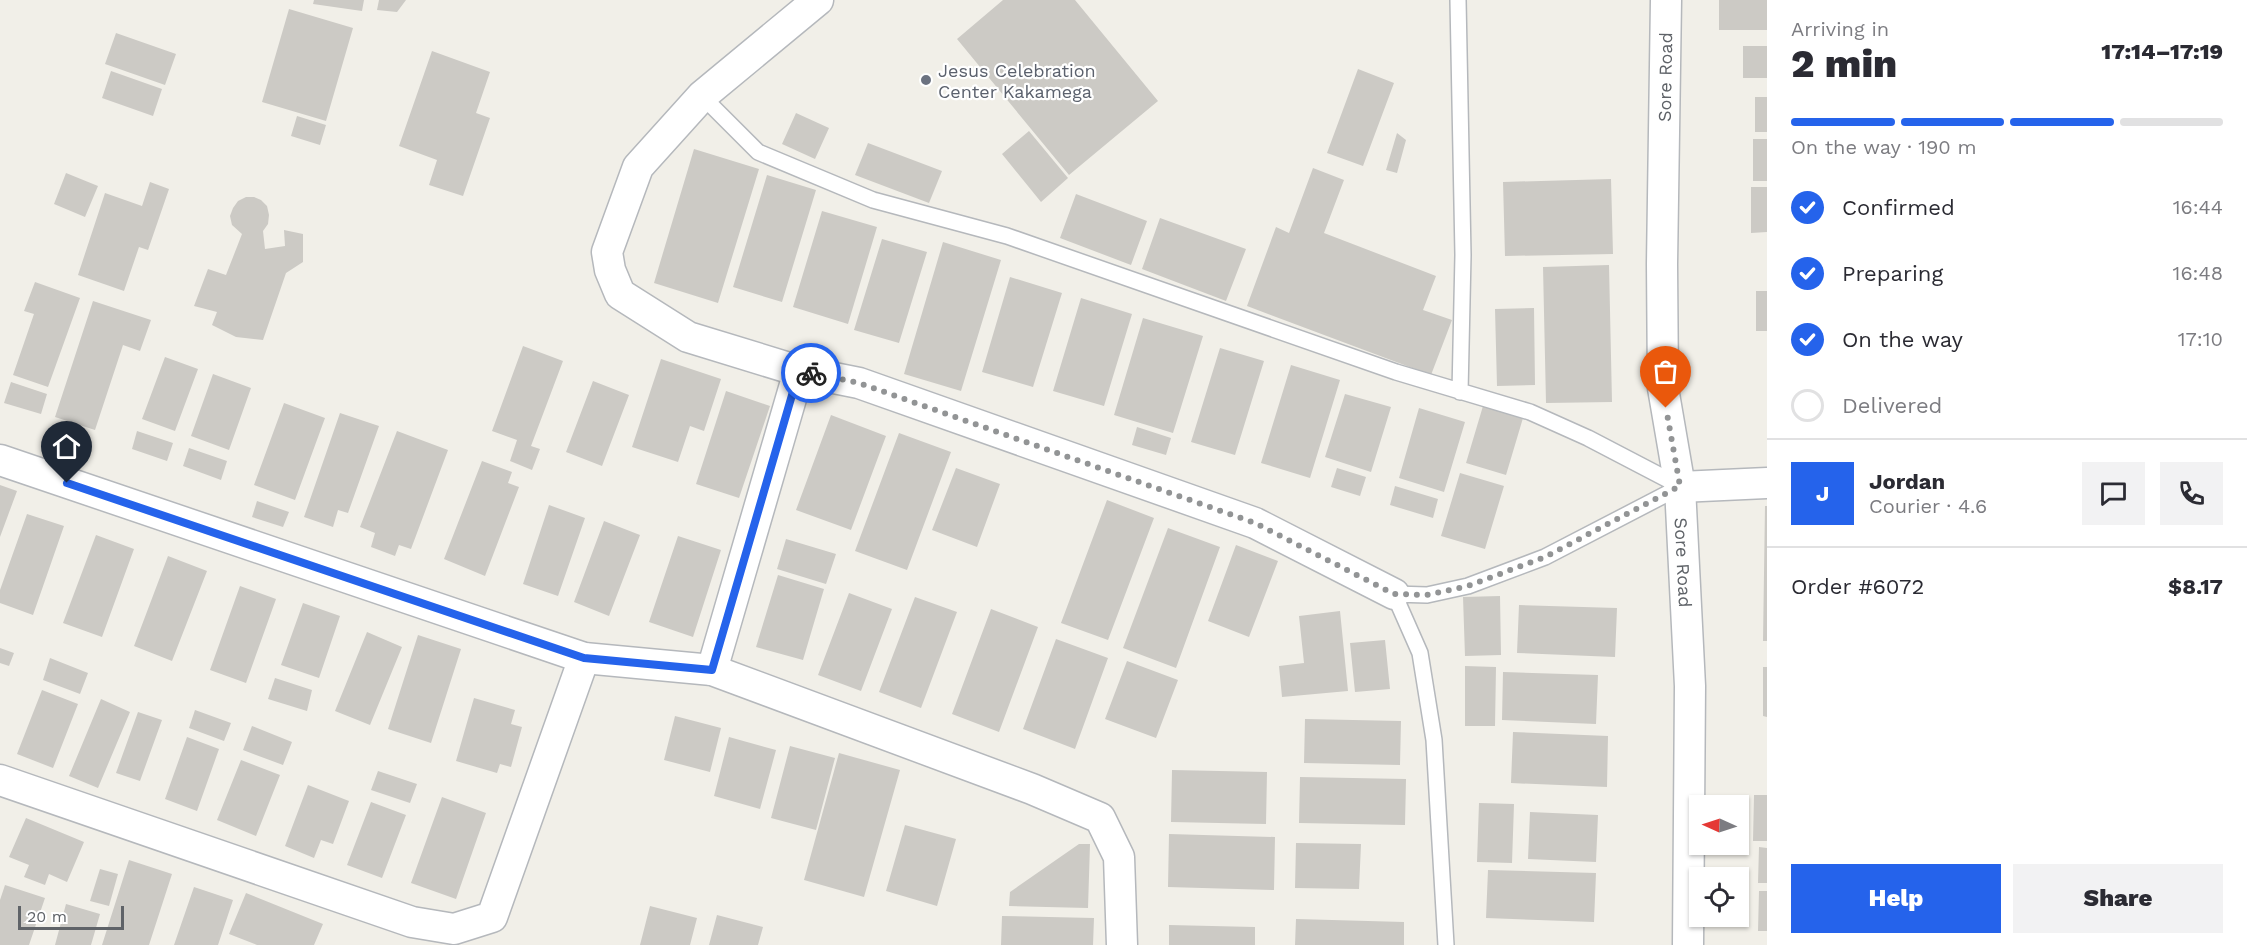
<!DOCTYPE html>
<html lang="en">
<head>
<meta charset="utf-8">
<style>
	:root { --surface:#fff; --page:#f2f2f3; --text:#2b2b33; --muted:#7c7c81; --line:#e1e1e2; --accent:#2563eb }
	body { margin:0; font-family:"Work Sans",sans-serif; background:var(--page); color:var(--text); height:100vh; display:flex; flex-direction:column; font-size:22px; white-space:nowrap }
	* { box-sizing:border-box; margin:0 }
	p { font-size:20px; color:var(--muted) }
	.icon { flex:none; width:33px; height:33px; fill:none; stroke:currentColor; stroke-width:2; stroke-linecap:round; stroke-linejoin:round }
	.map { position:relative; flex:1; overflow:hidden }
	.details { display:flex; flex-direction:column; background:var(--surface); width:480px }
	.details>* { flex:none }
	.needle { width:39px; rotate:273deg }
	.tools { position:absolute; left:1689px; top:795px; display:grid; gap:12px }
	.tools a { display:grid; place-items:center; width:60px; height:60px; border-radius:0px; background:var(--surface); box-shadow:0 2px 4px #0004; font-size:30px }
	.scale { position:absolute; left:18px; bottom:15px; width:106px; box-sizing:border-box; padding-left:6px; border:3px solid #5f6368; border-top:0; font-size:16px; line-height:21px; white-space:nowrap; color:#5f6368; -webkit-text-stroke:4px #fff; paint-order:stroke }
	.pin { position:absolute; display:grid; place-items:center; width:51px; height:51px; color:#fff; margin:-62px -26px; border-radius:50% 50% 50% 0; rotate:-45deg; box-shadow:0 0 6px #0007 }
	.pin .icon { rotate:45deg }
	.courier { position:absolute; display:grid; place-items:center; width:60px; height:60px; margin:-30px; border:4px solid #2563eb; border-radius:50%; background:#fff; color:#222; box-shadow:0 2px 8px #0007 }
	.overview em { font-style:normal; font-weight:800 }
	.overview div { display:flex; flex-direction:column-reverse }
	.overview { display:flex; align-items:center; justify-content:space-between; height:102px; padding:0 24px }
	h1 { font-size:39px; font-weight:800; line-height:45px }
	.bar { display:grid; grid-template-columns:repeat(4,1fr); gap:9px 6px; align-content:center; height:72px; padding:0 24px }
	.bar i { height:8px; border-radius:4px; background:var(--line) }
	.bar .selected { background:var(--accent) }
	.bar p { grid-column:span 4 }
	.line { display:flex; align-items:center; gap:15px; padding:0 24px; border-top:2px solid var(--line) }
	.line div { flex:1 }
	.round { display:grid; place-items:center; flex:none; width:63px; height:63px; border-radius:0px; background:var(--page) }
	ol { padding:0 24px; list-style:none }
	li { display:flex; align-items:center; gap:18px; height:66px }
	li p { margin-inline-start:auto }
	li .icon { padding:6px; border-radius:50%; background:var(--accent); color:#fff; stroke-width:4 }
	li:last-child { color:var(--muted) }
	li i { width:33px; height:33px; border:3px solid var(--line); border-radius:50% }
	.primary-button { display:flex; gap:12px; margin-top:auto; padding:12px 24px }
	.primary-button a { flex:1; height:69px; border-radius:0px; background:var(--accent); color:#fff; font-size:24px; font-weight:800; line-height:69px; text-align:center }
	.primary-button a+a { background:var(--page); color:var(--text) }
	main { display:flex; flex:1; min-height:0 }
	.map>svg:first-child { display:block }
	.building { fill:#cccac5 }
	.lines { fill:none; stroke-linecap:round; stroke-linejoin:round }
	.service-casing { stroke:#b5b8bc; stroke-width:18 }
	.minor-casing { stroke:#b5b8bc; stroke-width:33 }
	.service { stroke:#fff; stroke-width:15 }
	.minor { stroke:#fff; stroke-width:30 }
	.done { stroke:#929495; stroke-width:6; stroke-dasharray:0 10.8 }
	.route { stroke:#2563eb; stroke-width:8 }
	.worship-dot { fill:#6b7280; stroke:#fff; stroke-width:2 }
	.labels { text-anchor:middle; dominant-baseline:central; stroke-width:4.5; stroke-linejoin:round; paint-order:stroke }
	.worship-label { font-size:18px; fill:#5b616d; stroke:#fff; text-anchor:start }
	.street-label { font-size:18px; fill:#5f6368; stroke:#fff }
</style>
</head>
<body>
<main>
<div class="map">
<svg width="1767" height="945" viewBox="0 0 1767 945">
	<rect width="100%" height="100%" fill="#f1efe8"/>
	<path class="building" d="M 314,0 L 364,0 L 362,11 L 313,4 Z
		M 379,0 L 406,0 L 397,12 L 377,10 Z
		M 1003,0 L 1075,0 L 1158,101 L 1069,175 L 957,39 Z
		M 1719,0 L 1767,0 L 1767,30 L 1719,30 Z
		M 289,9 L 353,28 L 326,121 L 262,102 Z
		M 116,33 L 176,54 L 165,85 L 105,64 Z
		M 1743,46 L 1767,46 L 1767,78 L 1743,78 Z
		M 432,51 L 490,72 L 476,113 L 490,118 L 463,196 L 429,185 L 437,160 L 399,146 Z
		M 1358,69 L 1394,83 L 1363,166 L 1327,153 Z
		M 111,71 L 162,89 L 153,116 L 102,98 Z
		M 1755,97 L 1767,97 L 1767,132 L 1755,132 Z
		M 796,113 L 829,128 L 815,159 L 782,144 Z
		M 297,116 L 326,125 L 320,145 L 291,136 Z
		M 1029,131 L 1068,178 L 1041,202 L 1002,154 Z
		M 1397,133 L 1406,140 L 1397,173 L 1386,170 Z
		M 1753,139 L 1767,139 L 1767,181 L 1753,181 Z
		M 868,143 L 942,171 L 929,203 L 855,175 Z
		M 694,149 L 759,169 L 718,303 L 654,283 Z
		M 1313,168 L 1344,180 L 1324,233 L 1436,276 L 1423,310 L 1452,320 L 1431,375 L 1247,306 L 1276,227 L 1289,233 Z
		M 66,173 L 98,186 L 85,217 L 54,204 Z
		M 767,175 L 816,190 L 782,302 L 733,287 Z
		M 1611,179 L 1613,254 L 1505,256 L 1503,182 Z
		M 150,182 L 169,189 L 148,250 L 139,247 L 124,291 L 78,275 L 105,193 L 142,206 Z
		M 1751,187 L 1767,187 L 1767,232 L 1751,233 Z
		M 1076,194 L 1147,221 L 1131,265 L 1060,238 Z
		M 246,197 L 254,197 L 261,200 L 267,206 L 269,215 L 268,224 L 263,231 L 265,249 L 285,246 L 284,230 L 303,234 L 303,262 L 286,273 L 263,340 L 236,337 L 212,325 L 217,312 L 194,306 L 208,269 L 226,275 L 242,234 L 232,225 L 230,216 L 233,208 L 238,201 Z
		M 822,211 L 877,227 L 848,324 L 793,307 Z
		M 1160,218 L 1246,249 L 1226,301 L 1142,269 Z
		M 882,239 L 927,252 L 899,343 L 854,330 Z
		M 943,242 L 1001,260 L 961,391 L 904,374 Z
		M 1609,265 L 1612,402 L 1546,403 L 1543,267 Z
		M 1010,277 L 1062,293 L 1033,387 L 982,372 Z
		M 35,282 L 80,298 L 48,387 L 13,375 L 34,314 L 24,311 Z
		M 1756,291 L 1767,291 L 1767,331 L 1756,331 Z
		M 1081,298 L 1132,314 L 1104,406 L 1053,391 Z
		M 93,301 L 151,320 L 140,351 L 123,345 L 95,430 L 55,417 Z
		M 1534,308 L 1535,385 L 1497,386 L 1495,309 Z
		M 1143,318 L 1203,336 L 1173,433 L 1114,415 Z
		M 523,346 L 563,361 L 531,446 L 540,449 L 532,470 L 510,461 L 517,440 L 492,431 Z
		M 1220,348 L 1264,361 L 1235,455 L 1191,442 Z
		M 165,357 L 198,369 L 175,431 L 142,419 Z
		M 661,359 L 721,379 L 704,431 L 690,426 L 678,462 L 632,447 Z
		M 1291,365 L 1340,380 L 1310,478 L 1261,463 Z
		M 213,374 L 251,388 L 229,450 L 191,436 Z
		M 593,381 L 629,395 L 602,466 L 566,452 Z
		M 11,382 L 47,394 L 41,414 L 4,403 Z
		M 726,391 L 770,406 L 739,498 L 696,484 Z
		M 1345,394 L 1391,407 L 1371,472 L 1325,457 Z
		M 284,403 L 325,418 L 295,500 L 254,485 Z
		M 1483,406 L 1523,418 L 1506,475 L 1466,463 Z
		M 1419,408 L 1465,422 L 1444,492 L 1399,478 Z
		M 340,413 L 379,426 L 348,513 L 338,510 L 333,527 L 304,517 Z
		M 831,415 L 886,436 L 851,530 L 796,510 Z
		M 1137,427 L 1171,438 L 1166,455 L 1132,445 Z
		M 137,431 L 173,443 L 167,461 L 132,449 Z
		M 397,431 L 448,450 L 411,549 L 399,545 L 395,556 L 371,547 L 375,533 L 360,527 Z
		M 899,433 L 951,452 L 907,570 L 855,551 Z
		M 189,448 L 227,461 L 221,480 L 183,466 Z
		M 482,461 L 512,472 L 508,483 L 519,487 L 485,576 L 444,559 Z
		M 956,468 L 1000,484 L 977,547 L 932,530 Z
		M 1337,468 L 1366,477 L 1360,496 L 1331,487 Z
		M 1460,473 L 1504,486 L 1485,549 L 1441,536 Z
		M 0,485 L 17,491 L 0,537 Z
		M 1395,486 L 1438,499 L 1433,518 L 1390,505 Z
		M 1107,500 L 1154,518 L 1108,640 L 1061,623 Z
		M 257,501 L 289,512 L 283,527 L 252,517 Z
		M 549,505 L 585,518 L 558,596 L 523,584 Z
		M 1765,506 L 1767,506 L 1767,641 L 1763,641 Z
		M 27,514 L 64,526 L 33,615 L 0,603 L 0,590 Z
		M 604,521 L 640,535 L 609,616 L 574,602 Z
		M 1168,528 L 1220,547 L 1176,668 L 1123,648 Z
		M 96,535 L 134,549 L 102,637 L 63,623 Z
		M 678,536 L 721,550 L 693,637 L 649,622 Z
		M 786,539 L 836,554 L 826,584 L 777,569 Z
		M 1236,545 L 1278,561 L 1249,637 L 1208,621 Z
		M 168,556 L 207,571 L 172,661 L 134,646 Z
		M 778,575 L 824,589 L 803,660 L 756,647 Z
		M 240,586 L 276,599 L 246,683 L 210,670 Z
		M 849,593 L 892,609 L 861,691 L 818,675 Z
		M 1500,596 L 1501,655 L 1465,656 L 1463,597 Z
		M 915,597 L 957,612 L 921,708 L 879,692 Z
		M 303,603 L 340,616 L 319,678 L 281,665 Z
		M 1519,605 L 1617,608 L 1615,657 L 1517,653 Z
		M 991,609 L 1038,627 L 999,732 L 952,714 Z
		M 1340,611 L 1348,691 L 1282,697 L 1279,666 L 1304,663 L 1299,616 Z
		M 367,632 L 402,647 L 370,725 L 335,711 Z
		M 418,635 L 461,649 L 431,743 L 388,729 Z
		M 1056,639 L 1108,658 L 1075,749 L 1023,729 Z
		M 1385,640 L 1390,689 L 1355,692 L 1350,643 Z
		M 0,648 L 14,653 L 9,666 L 0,663 Z
		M 50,658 L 88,673 L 80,694 L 43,680 Z
		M 1127,661 L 1178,680 L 1156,738 L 1105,719 Z
		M 1465,666 L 1496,667 L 1495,726 L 1465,726 Z
		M 1763,667 L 1767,667 L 1767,717 L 1763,716 Z
		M 1503,672 L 1598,675 L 1596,724 L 1502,720 Z
		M 275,678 L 312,690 L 307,711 L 268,699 Z
		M 42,690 L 78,704 L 53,768 L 17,754 Z
		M 474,698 L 515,710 L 511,724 L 522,727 L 511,767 L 500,764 L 497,773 L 456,761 Z
		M 101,699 L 130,712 L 98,788 L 69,776 Z
		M 195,710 L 231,723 L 224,741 L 189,728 Z
		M 138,712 L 162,720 L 140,781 L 116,773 Z
		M 675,716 L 721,728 L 710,772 L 664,760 Z
		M 1305,719 L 1401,721 L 1400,765 L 1304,763 Z
		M 252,726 L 292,742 L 283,765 L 243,750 Z
		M 1513,732 L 1608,736 L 1607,787 L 1511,783 Z
		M 187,737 L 219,749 L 197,811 L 165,799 Z
		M 729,737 L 776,750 L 760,809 L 714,796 Z
		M 790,746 L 835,758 L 816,830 L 771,818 Z
		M 839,753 L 900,770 L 864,897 L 804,880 Z
		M 241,760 L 280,775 L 256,836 L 217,820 Z
		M 1172,770 L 1267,772 L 1266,824 L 1171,822 Z
		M 378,771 L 417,784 L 410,803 L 371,790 Z
		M 1300,777 L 1406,779 L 1405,825 L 1299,823 Z
		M 308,785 L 349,801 L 333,844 L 321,840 L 314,858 L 285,846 Z
		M 1754,795 L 1767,795 L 1767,841 L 1753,841 Z
		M 442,797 L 486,813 L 456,899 L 411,883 Z
		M 371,802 L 406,815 L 382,878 L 347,865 Z
		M 1479,803 L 1514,804 L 1512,863 L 1477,862 Z
		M 1530,812 L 1598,815 L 1596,862 L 1528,859 Z
		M 26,818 L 84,842 L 67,882 L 49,874 L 45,885 L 24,877 L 29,865 L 9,857 Z
		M 905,825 L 956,839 L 937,906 L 886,891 Z
		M 1169,834 L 1275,837 L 1274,890 L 1168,887 Z
		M 1296,843 L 1361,844 L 1359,889 L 1295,888 Z
		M 1079,844 L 1090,844 L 1088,908 L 1009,906 L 1010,892 Z
		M 1759,847 L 1767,848 L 1767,883 L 1758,883 Z
		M 129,860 L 172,874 L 149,945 L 102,945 Z
		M 100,869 L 118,874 L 109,906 L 90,901 Z
		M 1488,870 L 1596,873 L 1594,922 L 1486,918 Z
		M 5,885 L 45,898 L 29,945 L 0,945 L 0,900 Z
		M 194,887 L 233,900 L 218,945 L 174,945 Z
		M 1759,891 L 1767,891 L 1767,931 L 1758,931 Z
		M 246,893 L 323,924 L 314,945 L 257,945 L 229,934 Z
		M 66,904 L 100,914 L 91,945 L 55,945 Z
		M 650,906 L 697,918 L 690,945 L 640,945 Z
		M 717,915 L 763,927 L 758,945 L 709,945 Z
		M 1002,916 L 1094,918 L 1093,945 L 1001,945 Z
		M 1296,919 L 1404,922 L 1404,945 L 1295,945 Z
		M 1169,925 L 1255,927 L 1255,945 L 1169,945 Z"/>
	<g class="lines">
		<g class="service-casing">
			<path id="service" d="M 1458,0 L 1463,255 L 1460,392
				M 702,96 L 758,152 L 873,200 L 1007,236 L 1396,372 L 1530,412 L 1588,438 L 1680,486
				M 1446,945 L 1434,740 L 1420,653 L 1394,594 L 1427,595 L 1468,586 L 1545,557 L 1680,487"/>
		</g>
		<g class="minor-casing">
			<g id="minor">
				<path d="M 818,0 L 702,96 L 638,167 L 607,252 L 610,270 L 620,294 L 688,337 L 799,371 L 859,383 L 1255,523 L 1394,594"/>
				<path id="s1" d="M 1666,0 L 1662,264 L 1663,388 L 1680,487 L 1690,686 L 1688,945"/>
				<path d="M 0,460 L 584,658 L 712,670 L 1032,789 L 1100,818 L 1119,857 L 1122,945"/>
				<path d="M 1680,487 L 1767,483"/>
				<path d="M 712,670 L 799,371"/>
				<path d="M 0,780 L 412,922 L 454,929 L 492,917 L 584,658"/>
			</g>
		</g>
		<use href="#service" class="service"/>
		<use href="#minor" class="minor"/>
	</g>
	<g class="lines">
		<path class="done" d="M 811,373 L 859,383 L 1255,523 L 1394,594 L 1427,595 L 1468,586 L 1545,557 L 1680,486 L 1666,408"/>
		<path class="route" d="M 67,483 L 584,658 L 712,670 L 799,371 L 811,373"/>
	</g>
	<circle class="worship-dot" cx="926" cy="80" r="6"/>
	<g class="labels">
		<g class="worship-label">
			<text x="938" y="70">Jesus Celebration<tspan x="938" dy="21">Center Kakamega</tspan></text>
		</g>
		<g class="street-label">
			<text transform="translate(1665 77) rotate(-89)">Sore Road</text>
			<text stroke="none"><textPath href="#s1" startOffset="564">Sore Road</textPath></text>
		</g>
	</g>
</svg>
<div class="tools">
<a><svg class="needle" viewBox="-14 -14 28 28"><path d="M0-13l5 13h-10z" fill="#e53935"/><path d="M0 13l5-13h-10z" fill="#7c7c81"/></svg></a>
<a><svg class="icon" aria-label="locate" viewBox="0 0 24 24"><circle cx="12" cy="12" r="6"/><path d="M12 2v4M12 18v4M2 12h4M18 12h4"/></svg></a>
</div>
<div class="scale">20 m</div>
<div class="pin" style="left:1666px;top:408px;background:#ea580c"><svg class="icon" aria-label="bag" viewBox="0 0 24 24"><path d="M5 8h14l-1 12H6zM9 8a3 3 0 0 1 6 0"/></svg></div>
<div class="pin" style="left:67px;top:483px;background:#1f2937"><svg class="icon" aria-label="home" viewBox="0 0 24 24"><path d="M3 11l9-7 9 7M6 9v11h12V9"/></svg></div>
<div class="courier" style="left:811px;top:373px"><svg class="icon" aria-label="bike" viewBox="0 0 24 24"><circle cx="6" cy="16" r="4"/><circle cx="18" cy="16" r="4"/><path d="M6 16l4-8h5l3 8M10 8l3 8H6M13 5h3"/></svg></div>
</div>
<section class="details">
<div class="overview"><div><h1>2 min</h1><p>Arriving in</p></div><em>17:14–17:19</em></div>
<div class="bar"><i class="selected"></i><i class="selected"></i><i class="selected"></i><i></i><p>On the way · 190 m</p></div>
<ol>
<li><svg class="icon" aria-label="check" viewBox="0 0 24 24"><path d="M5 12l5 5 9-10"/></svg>Confirmed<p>16:44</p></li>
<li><svg class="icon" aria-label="check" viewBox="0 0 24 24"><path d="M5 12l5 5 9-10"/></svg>Preparing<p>16:48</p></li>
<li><svg class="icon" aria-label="check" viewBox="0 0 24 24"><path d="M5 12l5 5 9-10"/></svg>On the way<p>17:10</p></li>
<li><i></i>Delivered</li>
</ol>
<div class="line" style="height:108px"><b class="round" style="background:var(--accent);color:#fff">J</b><div><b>Jordan</b><p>Courier · 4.6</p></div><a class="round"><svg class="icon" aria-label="chat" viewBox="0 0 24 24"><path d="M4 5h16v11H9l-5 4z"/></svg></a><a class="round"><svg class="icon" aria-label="phone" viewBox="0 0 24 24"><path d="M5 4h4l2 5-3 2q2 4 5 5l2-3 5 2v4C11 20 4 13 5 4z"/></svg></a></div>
<div class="line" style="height:78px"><div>Order #6072</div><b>$8.17</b></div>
<div class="primary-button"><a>Help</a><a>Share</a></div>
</section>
</main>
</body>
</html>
